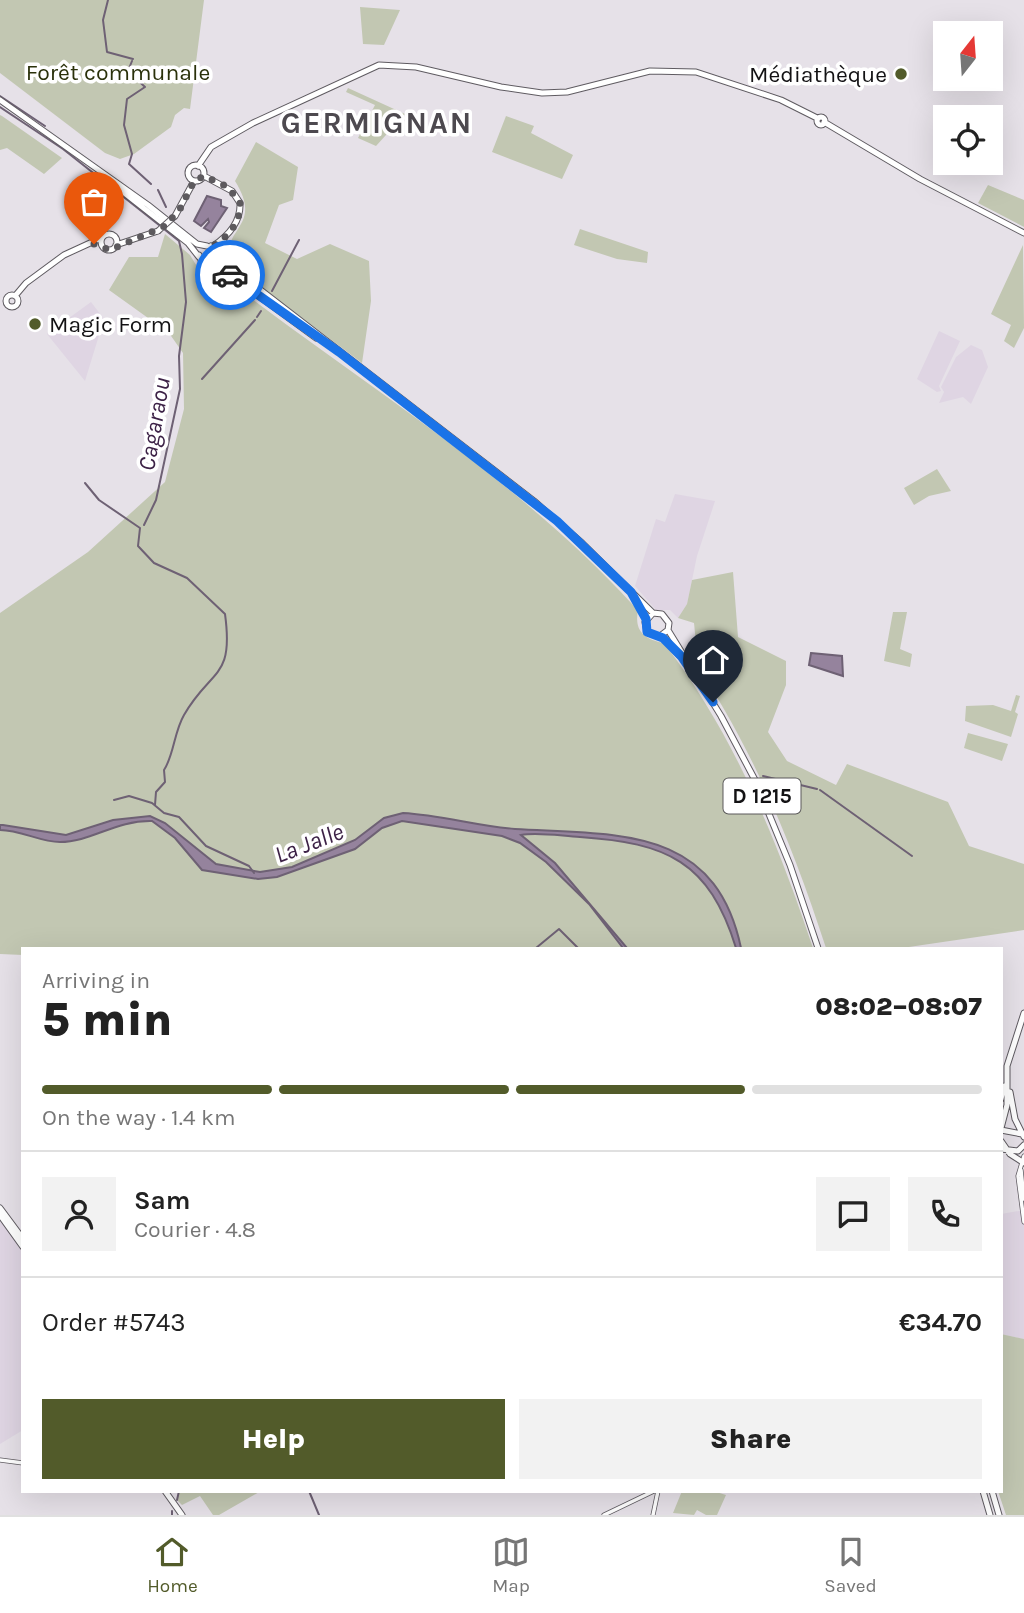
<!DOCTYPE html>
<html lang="en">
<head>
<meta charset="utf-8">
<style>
	:root { --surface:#fff; --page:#f2f2f2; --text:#222; --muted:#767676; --line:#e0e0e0; --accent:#525b2a }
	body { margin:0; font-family:Karla,sans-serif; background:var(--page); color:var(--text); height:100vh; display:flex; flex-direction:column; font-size:26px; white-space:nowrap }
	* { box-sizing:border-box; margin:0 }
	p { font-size:23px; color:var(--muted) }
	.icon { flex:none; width:38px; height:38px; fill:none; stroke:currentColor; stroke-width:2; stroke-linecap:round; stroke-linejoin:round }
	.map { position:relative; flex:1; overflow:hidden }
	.side { position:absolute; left:21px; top:947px; width:982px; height:546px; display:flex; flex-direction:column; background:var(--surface); border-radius:0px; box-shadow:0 7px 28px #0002 }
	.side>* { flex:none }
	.needle { width:46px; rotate:17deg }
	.controls { position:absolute; left:933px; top:21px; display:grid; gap:14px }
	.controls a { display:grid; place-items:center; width:70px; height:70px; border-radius:0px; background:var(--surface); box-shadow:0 7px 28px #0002; font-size:35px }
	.pin { position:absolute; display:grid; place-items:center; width:60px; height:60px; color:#fff; margin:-72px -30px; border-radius:50% 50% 50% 0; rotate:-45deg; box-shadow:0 0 7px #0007 }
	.pin .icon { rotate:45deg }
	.courier { position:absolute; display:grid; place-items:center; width:70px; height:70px; margin:-35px; border:5px solid #1a73e8; border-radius:50%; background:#fff; color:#222; box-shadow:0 2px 9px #0007 }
	.headline em { font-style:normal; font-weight:800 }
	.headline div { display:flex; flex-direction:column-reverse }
	.headline { display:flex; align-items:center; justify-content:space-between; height:119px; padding:0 21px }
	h1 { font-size:46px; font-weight:800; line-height:52px }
	.bar { display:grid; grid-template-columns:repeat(4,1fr); gap:10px 7px; align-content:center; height:84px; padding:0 21px }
	.bar i { height:9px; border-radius:5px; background:var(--line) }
	.bar .on { background:var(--accent) }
	.bar p { grid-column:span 4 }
	.line { display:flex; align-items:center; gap:18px; padding:0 21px; border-top:2px solid var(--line) }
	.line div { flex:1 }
	.round { display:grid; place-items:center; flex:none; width:74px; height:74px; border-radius:0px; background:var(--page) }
	.primary-button { display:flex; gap:14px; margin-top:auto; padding:14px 21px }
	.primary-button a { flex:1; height:80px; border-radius:0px; background:var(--accent); color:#fff; font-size:28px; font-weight:800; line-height:80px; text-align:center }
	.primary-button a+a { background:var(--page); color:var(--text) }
	.tabs { display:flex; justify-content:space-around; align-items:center; height:98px; border-top:2px solid var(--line); background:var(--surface); font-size:19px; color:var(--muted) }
	.tabs a { display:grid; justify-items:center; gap:4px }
	.tabs .on { color:var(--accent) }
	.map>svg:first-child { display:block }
	.built { fill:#dfd5e3 }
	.green { fill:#c2c7b2 }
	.water { fill:#95839d; stroke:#6e6174; stroke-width:2 }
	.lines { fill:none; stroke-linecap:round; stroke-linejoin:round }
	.stream { stroke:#6e6174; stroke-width:2 }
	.minor-casing { stroke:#5f5b61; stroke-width:5 }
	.major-casing { stroke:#5f5b61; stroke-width:7 }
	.minor { stroke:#fff; stroke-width:3.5 }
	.major { stroke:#fff; stroke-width:5 }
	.major-bridge-casing { stroke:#5f5b61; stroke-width:7; stroke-linecap:butt }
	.major-bridge { stroke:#fff; stroke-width:5 }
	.done { stroke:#5d5a5e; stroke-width:7; stroke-dasharray:0 12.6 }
	.route { stroke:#1a73e8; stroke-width:9 }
	.poi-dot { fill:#525b2a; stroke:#fff; stroke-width:2.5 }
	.labels { text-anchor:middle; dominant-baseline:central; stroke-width:7; stroke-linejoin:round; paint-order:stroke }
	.shield { fill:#fff; stroke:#5a595a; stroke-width:2 }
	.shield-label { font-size:21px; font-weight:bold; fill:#131214 }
	.park-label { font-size:23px; fill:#2a310a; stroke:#fff }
	.poi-label { font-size:23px; fill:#131214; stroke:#fff; text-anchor:end }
	.water-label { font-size:24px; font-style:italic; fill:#3c2146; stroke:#fff }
	.district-label { font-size:30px; font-weight:bold; letter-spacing:2px; fill:#4d494f; stroke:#fff }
</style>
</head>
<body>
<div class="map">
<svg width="1024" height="1515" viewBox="0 0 1024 1515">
	<rect width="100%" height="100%" fill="#e6e1e8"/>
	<path class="built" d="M 91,302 L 104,319 L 85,381 L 47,334 Z
		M 939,331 L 960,341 L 939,386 L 941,391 L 937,392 L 917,379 Z
		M 971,345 L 982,350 L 988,367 L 971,404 L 963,397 L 939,403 L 944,392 L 941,387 L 956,357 Z
		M 675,494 L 715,501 L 697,556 L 687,604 L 678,618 L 670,610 L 656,610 L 635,586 L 656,519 L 665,522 Z
		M 1024,1210 L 1024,1339 L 1001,1334 L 1001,1214 Z
		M 0,1222 L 23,1241 L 23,1430 L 0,1444 Z"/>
	<path class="green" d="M 0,0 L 204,0 L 190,109 L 184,108 L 175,115 L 171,127 L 134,154 L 120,159 L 105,153 L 0,73 Z
		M 360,7 L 400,10 L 384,45 L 363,44 Z
		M 348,88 L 405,114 L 376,146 L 358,138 L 375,105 L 346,92 Z
		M 0,115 L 2,116 L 62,158 L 44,174 L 7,148 L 0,150 Z
		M 506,116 L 534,126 L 531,133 L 573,155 L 562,179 L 492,152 Z
		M 256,142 L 298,167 L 293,200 L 279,205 L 265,243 L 297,259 L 330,244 L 369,261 L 371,301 L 362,363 L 228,262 C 224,226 263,226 235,181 Z
		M 988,185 L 1024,200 L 1024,227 L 978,203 Z
		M 580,229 L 648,252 L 647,263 L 617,259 L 574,245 Z
		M 165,234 L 190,255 L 201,273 L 223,277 C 361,384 514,475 633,605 L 638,610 C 634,631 644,639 664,643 C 734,734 777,840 813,948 L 741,948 L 740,941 L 733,940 L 736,948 L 23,948 L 23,955 L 0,954 L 0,613 L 88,552 L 165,482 L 184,409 L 183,353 L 169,333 L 109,290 L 129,257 L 158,257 Z
		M 1023,245 L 1024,328 L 1014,348 L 1004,341 L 1011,325 L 991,314 Z
		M 937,469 L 951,491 L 929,496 L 914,505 L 904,488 Z
		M 733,572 L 738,637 L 786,661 L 786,685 L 768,732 L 787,761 L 836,785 L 847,764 L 948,802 L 969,846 L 1024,864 L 1024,930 L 902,948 L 826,948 C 793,846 753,748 692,658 L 697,653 L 694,623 L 678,618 L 687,604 L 692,580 Z
		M 893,612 L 907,612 L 900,649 L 912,654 L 910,667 L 884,661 Z
		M 1016,695 L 1020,696 L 1015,712 L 1018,714 L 1011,737 L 965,721 L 966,706 L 993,705 L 1011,711 Z
		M 968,733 L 1008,744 L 1002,761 L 964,748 Z
		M 1001,1334 L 1024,1339 L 1024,1515 L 1006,1515 L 998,1491 L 1001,1491 Z
		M 179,1491 L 261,1491 L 219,1515 L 213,1515 L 200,1496 L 182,1505 L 177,1500 Z
		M 682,1491 L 713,1491 L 726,1495 L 717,1515 L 706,1515 L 697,1510 L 694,1515 L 673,1513 Z"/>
	<path class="water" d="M 207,196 L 221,200 L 221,206 L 227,208 L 211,232 L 204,228 L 209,222 L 208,219 L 201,226 L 194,221 Z
		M 811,653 L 842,656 L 843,676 L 809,665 Z
		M 403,813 C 441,815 477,826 515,829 C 617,835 715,825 741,948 L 736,948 C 709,861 667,843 580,837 C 561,836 538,832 521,835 L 555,863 L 627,948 L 623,948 L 589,904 L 546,862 L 520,843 L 502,836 L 402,821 L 382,828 L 355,849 L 277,877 L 258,879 L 202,870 L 175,838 L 152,821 C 116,820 91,842 60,842 C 40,842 21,830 0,830 L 0,825 L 3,825 L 66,835 L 113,820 L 150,816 L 165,823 L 216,864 L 260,872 L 292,867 L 355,840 L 384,818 Z"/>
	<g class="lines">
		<path class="stream" d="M 108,0 L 103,20 L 107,52 L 133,59
			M 132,61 L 128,71 L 145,87 L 127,99 L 124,125 L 132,154 L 129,164 L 151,184
			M 0,96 L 45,126
			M 0,107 L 63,149 L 159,225
			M 158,190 L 166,207
			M 272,291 L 299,240
			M 257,317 L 261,311
			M 202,379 L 255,320
			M 85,483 L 99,500 L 140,528 L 138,546 L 154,563 L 187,578 L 225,614 C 234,680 211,668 184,715 C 174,732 174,755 164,770 L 165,782 L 156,792 L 155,805
			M 144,525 L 156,500 L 180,389 L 179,356 L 186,302 L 182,254 L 179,241 L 164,229
			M 763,776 L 817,789
			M 820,790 L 912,856
			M 114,800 L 129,796 L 152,803 L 164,813 L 179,817 L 206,846 L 249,866 L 254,873
			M 536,948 L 559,929 L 578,948
			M 309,1491 L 319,1515
			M 177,1500 L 179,1491
			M 172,1511 L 172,1515"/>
		<g class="minor-casing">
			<path id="minor" d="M 1024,1156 L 1018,1176 L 1024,1222
				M 1021,1170 L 1024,1199
				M 0,1460 L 23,1463
				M 604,1515 L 654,1491
				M 653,1515 L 658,1491"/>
		</g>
		<g class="major-casing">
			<path id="major" d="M 0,100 L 148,205 L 197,244 L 207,246
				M817 121a4 4 0 1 1 8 0a4 4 0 1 1-8 0Z
				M 824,122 L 920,179 L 1024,233
				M188 173a8 8 0 1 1 16 0a8 8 0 1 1-16 0Z
				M 198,166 L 211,147 L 253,123 L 379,65 L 416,67 L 501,87 L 542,93 L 567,92 L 650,71 L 696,72 L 781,100 L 817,118
				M 204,176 L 232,191 L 240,203 C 241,223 228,236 213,246
				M 104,177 L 188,243 L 199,257
				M 175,216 L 194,181
				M101 242a8 8 0 1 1 16 0a8 8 0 1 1-16 0Z
				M 116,245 L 158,231
				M 211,246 L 222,253
				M 199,255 L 204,268 C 226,276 221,253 224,239
				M 223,261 L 534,501 L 582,543 L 653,613
				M 215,269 L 227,273 L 316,338
				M6 301a6 6 0 1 1 12 0a6 6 0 1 1-12 0Z
				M 15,296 L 26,283 L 64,255 L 101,238
				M 636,600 L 646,619
				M 668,630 L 721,716 L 755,780 L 790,865 L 818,948
				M 660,636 L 668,630 L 669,623 L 662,614 L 653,613 L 645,622 L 647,632 L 663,638 L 679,655
				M 1010,1092 L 1015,1119 L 1024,1137
				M 1001,1099 L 1004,1086
				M 1001,1128 L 1007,1105 L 1007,1066 L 1024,1013
				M 1001,1130 L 1022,1134
				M 1001,1141 L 1010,1154 L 1024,1163
				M 1001,1149 L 1018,1151 L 1024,1145
				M 0,1208 L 23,1239
				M 0,1215 L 23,1247
				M 165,1491 L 182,1515
				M 983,1491 L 990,1515
				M 992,1491 L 999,1515"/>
		</g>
		<use href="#minor" class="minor"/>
		<use href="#major" class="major"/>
		<g class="major-bridge-casing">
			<path id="major-bridge" d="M 158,231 L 175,216"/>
		</g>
		<use href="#major-bridge" class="major-bridge"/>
	</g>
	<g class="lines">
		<path class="done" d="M 94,244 L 110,250 L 165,226 L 180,209 L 194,181 L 204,176 L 228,187 L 240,203 C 241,223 228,236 213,246 L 220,250 L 223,257 L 215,270 L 230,275"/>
		<path class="route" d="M 230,275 L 339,352 L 557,521 L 631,592 L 646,619 L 647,632 L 663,638 L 681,656 L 713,702"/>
	</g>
	<g class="poi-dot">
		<circle cx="901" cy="74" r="7"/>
		<circle cx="35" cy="324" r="7"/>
	</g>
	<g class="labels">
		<rect class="shield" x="723.5" y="778.5" width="77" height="35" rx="5"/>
		<g class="shield-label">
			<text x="762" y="796">D 1215</text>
		</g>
		<g class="park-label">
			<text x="118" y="72">Forêt communale</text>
		</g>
		<g class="poi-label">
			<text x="887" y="74">Médiathèque</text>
			<text x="49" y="324" text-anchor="start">Magic Form</text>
		</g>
		<g class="water-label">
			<text transform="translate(154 424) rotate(-80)">Cagaraou</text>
			<text transform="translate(309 843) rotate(-21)">La Jalle</text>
		</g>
		<g class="district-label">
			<text x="377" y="123">GERMIGNAN</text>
		</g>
	</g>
</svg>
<div class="controls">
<a><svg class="needle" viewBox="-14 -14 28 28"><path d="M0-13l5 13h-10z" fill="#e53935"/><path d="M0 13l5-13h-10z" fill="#767676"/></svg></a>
<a><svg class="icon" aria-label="locate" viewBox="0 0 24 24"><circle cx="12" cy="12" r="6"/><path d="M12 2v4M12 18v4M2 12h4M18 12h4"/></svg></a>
</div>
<div class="pin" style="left:94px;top:244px;background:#ea580c"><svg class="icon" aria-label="bag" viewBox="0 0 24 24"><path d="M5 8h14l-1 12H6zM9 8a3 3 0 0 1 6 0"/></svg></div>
<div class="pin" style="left:713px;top:702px;background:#1f2937"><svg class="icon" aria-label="home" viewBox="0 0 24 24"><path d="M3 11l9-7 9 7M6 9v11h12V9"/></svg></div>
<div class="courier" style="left:230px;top:275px"><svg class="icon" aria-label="car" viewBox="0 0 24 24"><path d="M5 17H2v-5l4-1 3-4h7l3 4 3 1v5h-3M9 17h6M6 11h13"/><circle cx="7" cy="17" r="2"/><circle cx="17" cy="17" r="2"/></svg></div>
<section class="side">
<div class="headline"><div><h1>5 min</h1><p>Arriving in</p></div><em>08:02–08:07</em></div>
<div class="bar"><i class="on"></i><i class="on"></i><i class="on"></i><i></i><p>On the way · 1.4 km</p></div>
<div class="line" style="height:126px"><a class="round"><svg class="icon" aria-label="person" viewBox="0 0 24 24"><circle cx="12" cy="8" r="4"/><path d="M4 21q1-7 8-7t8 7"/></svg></a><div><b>Sam</b><p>Courier · 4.8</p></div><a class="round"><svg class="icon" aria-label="chat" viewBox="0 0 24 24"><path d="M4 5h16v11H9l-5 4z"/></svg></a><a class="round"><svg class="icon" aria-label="phone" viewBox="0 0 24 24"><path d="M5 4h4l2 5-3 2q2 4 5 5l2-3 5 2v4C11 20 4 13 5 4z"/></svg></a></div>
<div class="line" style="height:91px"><div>Order #5743</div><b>€34.70</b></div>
<div class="primary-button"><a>Help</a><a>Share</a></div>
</section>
</div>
<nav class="tabs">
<a class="on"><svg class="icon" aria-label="home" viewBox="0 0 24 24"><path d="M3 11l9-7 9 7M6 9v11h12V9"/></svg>Home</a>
<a><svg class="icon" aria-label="map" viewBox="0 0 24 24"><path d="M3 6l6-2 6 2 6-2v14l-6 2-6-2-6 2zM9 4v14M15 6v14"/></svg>Map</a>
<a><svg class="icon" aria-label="saved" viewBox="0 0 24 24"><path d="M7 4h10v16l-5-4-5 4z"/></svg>Saved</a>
</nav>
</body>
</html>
